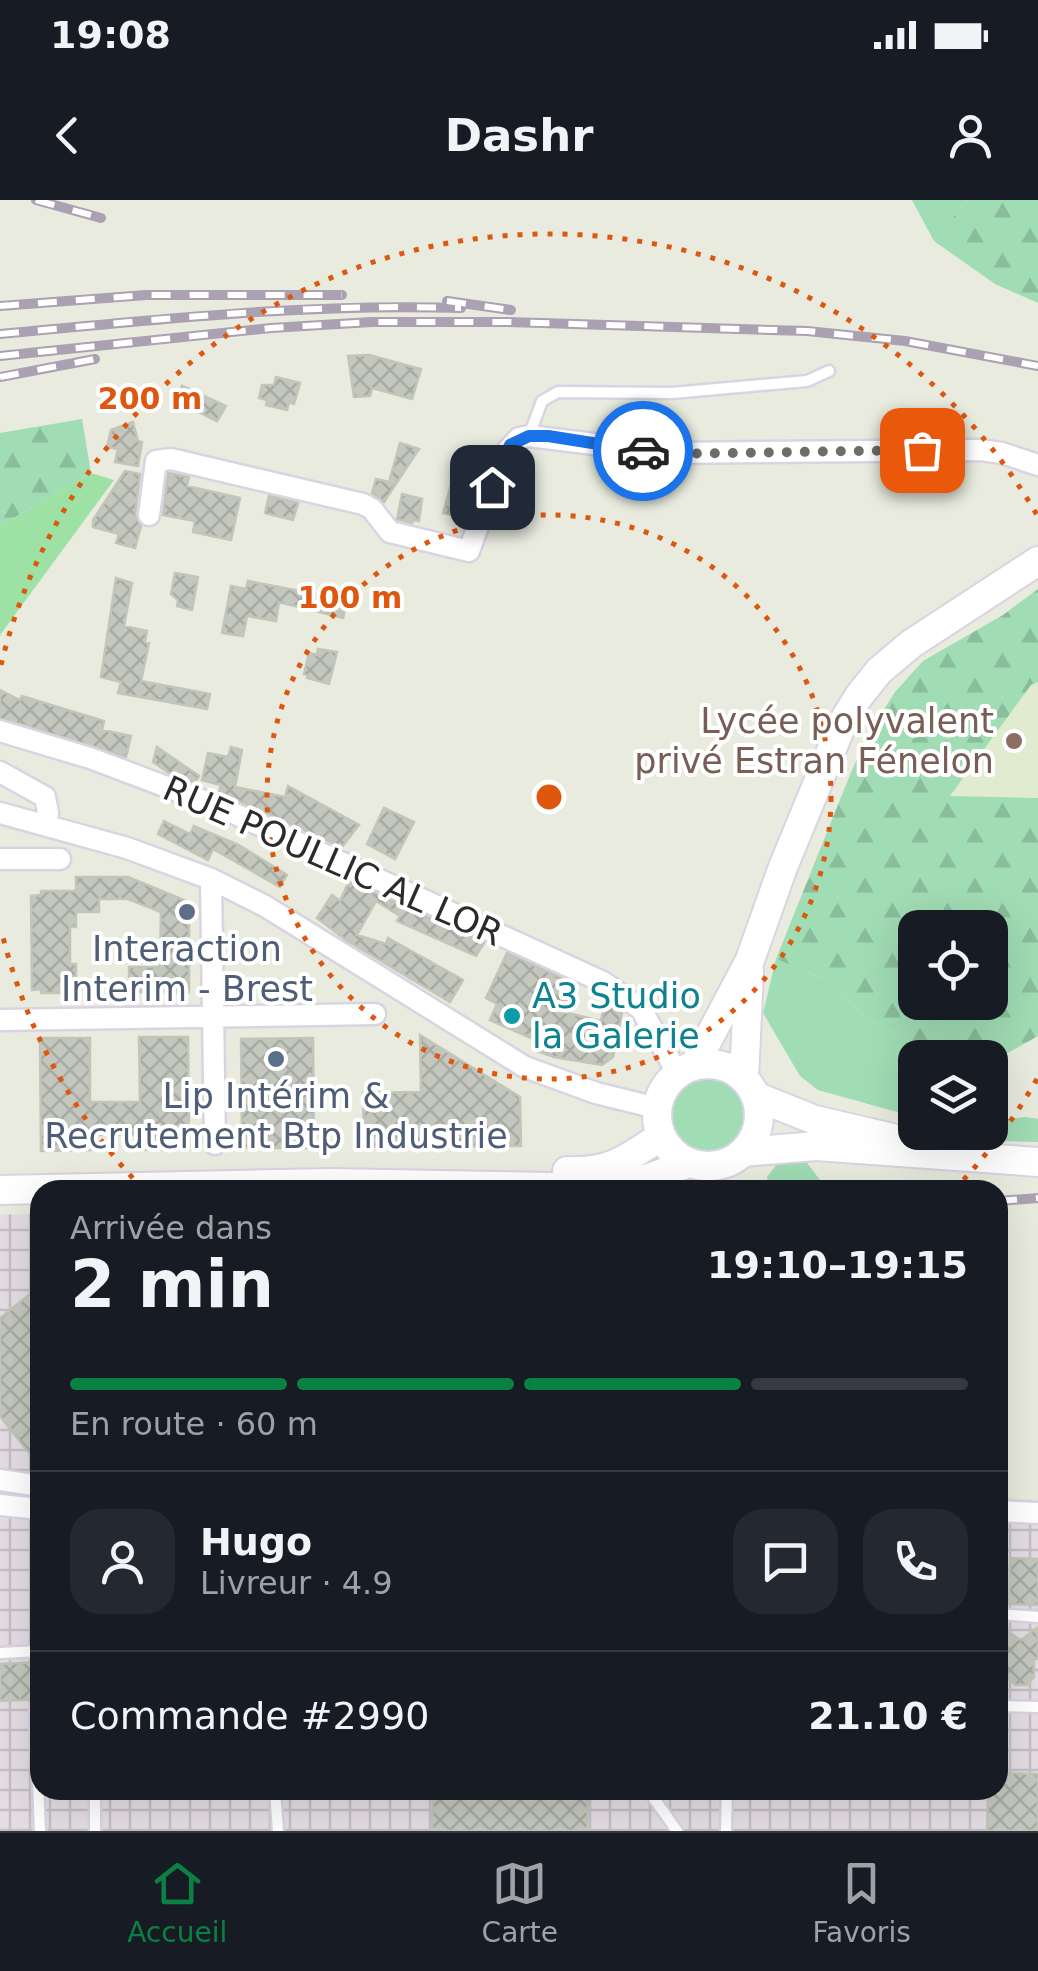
<!DOCTYPE html>
<html lang="fr">
<head>
<meta charset="utf-8">
<style>
	:root { --surface:#171b24; --page:#242831; --text:#f1f3f6; --muted:#9ea1a6; --line:#363941; --accent:#0b8043 }
	body { margin:0; font-family:"DejaVu Sans",sans-serif; background:var(--page); color:var(--text); height:100vh; display:flex; flex-direction:column; font-size:38px; white-space:nowrap }
	* { box-sizing:border-box; margin:0 }
	p { font-size:32px; color:var(--muted) }
	.icon { flex:none; width:55px; height:55px; fill:none; stroke:currentColor; stroke-width:2; stroke-linecap:round; stroke-linejoin:round }
	.map { position:relative; flex:1; overflow:hidden }
	.panel { position:absolute; left:30px; top:980px; width:978px; height:620px; display:flex; flex-direction:column; background:var(--surface); border-radius:30px; box-shadow:0 10px 40px #0002 }
	.panel>* { flex:none }
	.controls { position:absolute; left:898px; top:710px; display:grid; gap:20px }
	.controls a { display:grid; place-items:center; width:110px; height:110px; border-radius:20px; background:var(--surface); box-shadow:0 10px 40px #0002; font-size:50px }
	.pin { position:absolute; display:grid; place-items:center; width:85px; height:85px; color:#fff; margin:-42px; border-radius:20px; box-shadow:0 5px 15px #0006 }
	.courier { position:absolute; display:grid; place-items:center; width:100px; height:100px; margin:-50px; border:8px solid #1a73e8; border-radius:50%; background:#fff; color:#222; box-shadow:0 2px 12px #0007 }
	.summary em { font-style:normal; font-weight:600 }
	.summary div { display:flex; flex-direction:column-reverse }
	.summary { display:flex; align-items:center; justify-content:space-between; height:170px; padding:0 40px }
	h1 { font-size:65px; font-weight:600; line-height:75px }
	.bar { display:grid; grid-template-columns:repeat(4,1fr); gap:15px 10px; align-content:center; height:120px; padding:0 40px }
	.bar i { height:12px; border-radius:8px; background:var(--line) }
	.bar .active { background:var(--accent) }
	.bar p { grid-column:span 4 }
	.line { display:flex; align-items:center; gap:25px; padding:0 40px; border-top:2px solid var(--line) }
	.line div { flex:1 }
	.round { display:grid; place-items:center; flex:none; width:105px; height:105px; border-radius:30px; background:var(--page) }
	.status { display:flex; justify-content:space-between; align-items:center; height:70px; padding:0 50px; background:var(--surface); direction:ltr }
	.status svg { height:28px; fill:currentColor }
	header { display:flex; justify-content:space-between; align-items:center; height:130px; padding:0 40px; background:var(--surface); font-size:45px; font-weight:600 }
	.tab-bar { display:flex; justify-content:space-around; align-items:center; height:140px; border-top:2px solid var(--line); background:var(--surface); font-size:28px; color:var(--muted) }
	.tab-bar a { display:grid; justify-items:center; gap:5px }
	.tab-bar .active { color:var(--accent) }
	.map>svg:first-child { display:block }
	.industrial { fill:url(#industrial-grid) }
	.education { fill:#e1ebcf }
	.grass { fill:#a0dcb4 }
	.forest { fill:url(#forest-firs); fill-rule:evenodd }
	.pitch { fill:#9de2a4 }
	.building { fill:url(#building-cross-hatch); stroke:#c2c6b8; stroke-width:2.5 }
	.lines { fill:none; stroke-linecap:round; stroke-linejoin:round }
	.lane-casing { stroke:#dad4e2; stroke-width:15 }
	.street-casing { stroke:#dad4e2; stroke-width:25 }
	.secondary-casing { stroke:#dad4e2; stroke-width:32 }
	.lane { stroke:#fff; stroke-width:10 }
	.street { stroke:#fff; stroke-width:20 }
	.secondary { stroke:#fff; stroke-width:28 }
	.rail-casing { stroke:#aba1b3; stroke-width:10 }
	.rail { stroke:#fff; stroke-width:6; stroke-dasharray:19; stroke-linecap:butt }
	.done { stroke:#6d6e6a; stroke-width:10; stroke-dasharray:0 18 }
	.route { stroke:#1a73e8; stroke-width:12 }
	.ring { fill:none; stroke:#df570e; stroke-width:5; stroke-dasharray:5 10 }
	.education-dot { fill:#8d6e63; stroke:#fff; stroke-width:4 }
	.service-dot { fill:#5c6f8a; stroke:#fff; stroke-width:4 }
	.culture-dot { fill:#0f9aa8; stroke:#fff; stroke-width:4 }
	.labels { text-anchor:middle; dominant-baseline:central; stroke-width:8; stroke-linejoin:round; paint-order:stroke }
	.education-label { font-size:35px; fill:#785e54; stroke:#fff; text-anchor:end }
	.street-label { font-size:35px; fill:#2b2b2b; stroke:#fff }
	.service-label { font-size:35px; fill:#4e5e75; stroke:#fff }
	.culture-label { font-size:35px; fill:#0d838f; stroke:#fff; text-anchor:start }
	.centre { fill:#df570e; stroke:#fff; stroke-width:5 }
	.ring-label { font-size:30px; text-anchor:middle; font-weight:bold; fill:#df570e; stroke:#fff; stroke-width:8; stroke-linejoin:round; paint-order:stroke }
</style>
</head>
<body>
<div class="status"><b>19:08</b><svg viewBox="0 0 49 12"><path d="M0 12V9h3v3zM5 12V6h3v6zM10 12V3h3v9zM15 12V0h3v12zM26 1h20v11H26zM47 4h2v5h-2z"/></svg></div>
<header><svg class="icon" aria-label="back" viewBox="0 0 24 24"><path d="M15 5l-7 7 7 7"/></svg>Dashr<svg class="icon" aria-label="person" viewBox="0 0 24 24"><circle cx="12" cy="8" r="4"/><path d="M4 21q1-7 8-7t8 7"/></svg></header>
<div class="map">
<svg width="1038" height="1631" viewBox="0 0 1038 1631">
	<defs>
		<pattern id="industrial-grid" width="8" height="8" patternUnits="userSpaceOnUse" patternTransform="scale(2.5)"><rect width="8" height="8" fill="#e4dee4"/><path d="M0 4h8M4 0v8" fill="none" stroke="#c4bfc4"/></pattern>
		<pattern id="forest-firs" width="22" height="20" patternUnits="userSpaceOnUse" patternTransform="scale(2.5)"><rect width="22" height="20" fill="#a0dcb4"/><path d="M5 1l3.5 6h-7zM16 11l3.5 6h-7z" fill="#8abd9b"/></pattern>
		<pattern id="building-cross-hatch" width="8" height="8" patternUnits="userSpaceOnUse" patternTransform="scale(2.5)"><rect width="8" height="8" fill="#c3c7bd"/><path d="M0 0l8 8M0 8l8-8" fill="none" stroke="#a8aba3"/></pattern>
	</defs>
	<rect width="100%" height="100%" fill="#e8ebde"/>
	<path class="industrial" d="M 40,1013 L 40,1590 L 998,1590 L 998,1298 L 1038,1300 L 1038,1631 L 0,1631 L 0,1015 Z"/>
	<path class="education" d="M 1038,482 L 1038,598 L 950,596 L 1031,485 Z"/>
	<path class="grass" d="M 912,0 L 967,0 L 934,41 Z
		M 776,759 L 824,779 L 869,820 L 938,857 L 915,858 L 915,917 L 818,890 L 800,876 L 763,813 Z
		M670 915a38 38 0 1 1 76 0a38 38 0 1 1-76 0Z
		M 1026,917 L 1038,919 L 1038,942 L 963,940 L 972,933 L 990,932 L 990,921 Z
		M 781,959 L 804,959 L 820,980 L 791,990 L 769,989 L 767,977 Z"/>
	<path class="forest" d="M 967,0 L 1038,0 L 1038,103 L 995,84 L 934,41 Z
		M 82,219 L 91,273 L 0,326 L 0,233 Z
		M 1038,389 L 1038,482 L 1031,485 L 950,596 L 1038,598 L 1038,836 L 1006,854 L 938,857 L 869,820 L 824,779 L 776,759 L 852,570 L 868,535 L 895,492 L 923,461 L 1003,415 ZM 915,728 L 990,728 L 990,802 L 915,802 Z"/>
	<path class="pitch" d="M 91,273 L 114,280 L 0,435 L 0,326 Z"/>
	<path class="building" d="M 369,155 L 421,169 L 412,199 L 372,188 L 370,196 L 354,197 L 348,156 Z
		M 276,177 L 300,183 L 294,204 L 289,202 L 287,210 L 266,205 L 267,200 L 259,198 L 262,185 L 274,185 Z
		M 182,186 L 226,206 L 217,221 L 176,201 Z
		M 133,222 L 138,241 L 142,242 L 138,266 L 115,262 L 118,249 L 107,247 L 111,230 Z
		M 400,243 L 419,249 L 384,302 L 372,293 L 376,279 L 389,282 Z
		M 125,271 L 140,274 L 135,314 L 141,326 L 135,348 L 116,343 L 119,334 L 93,327 L 93,320 Z
		M 168,273 L 189,277 L 187,286 L 240,298 L 231,340 L 193,332 L 195,321 L 163,315 Z
		M 451,285 L 474,291 L 466,318 L 443,313 Z
		M 402,294 L 422,299 L 419,321 L 413,320 L 412,323 L 397,319 Z
		M 269,296 L 298,303 L 293,320 L 265,313 Z
		M 175,373 L 198,377 L 192,410 L 177,406 L 178,400 L 171,394 Z
		M 116,378 L 132,383 L 124,426 L 147,431 L 145,442 L 149,443 L 141,481 L 210,494 L 207,509 L 118,493 L 121,482 L 101,477 Z
		M 248,381 L 347,400 L 343,418 L 279,402 L 276,421 L 247,416 L 243,436 L 222,433 L 231,386 L 246,389 Z
		M 318,449 L 337,452 L 329,484 L 307,478 L 308,475 L 304,474 L 309,453 L 317,455 Z
		M 0,490 L 20,500 L 22,496 L 104,521 L 102,530 L 131,536 L 126,557 L 0,518 Z
		M 157,547 L 199,576 L 195,583 L 169,573 L 153,562 Z
		M 231,547 L 242,550 L 235,587 L 285,597 L 288,586 L 359,625 L 342,647 L 219,592 L 221,585 L 202,580 L 208,553 L 228,557 Z
		M 384,608 L 414,622 L 395,659 L 367,644 Z
		M 164,621 L 190,634 L 194,626 L 239,645 L 287,675 L 280,687 L 213,649 L 208,660 L 158,634 Z
		M 76,677 L 128,677 L 189,702 L 189,792 L 129,792 L 129,767 L 160,767 L 161,712 L 128,699 L 99,699 L 99,712 L 76,712 L 76,727 L 70,727 L 70,764 L 76,764 L 76,793 L 41,793 L 41,789 L 32,790 L 31,696 L 41,695 L 41,691 L 76,691 Z
		M 349,681 L 484,743 L 476,756 L 397,721 L 400,716 L 376,701 L 357,735 L 386,744 L 388,738 L 463,780 L 450,802 L 346,740 L 317,718 L 332,695 L 340,701 Z
		M 507,753 L 575,784 L 566,805 L 560,811 L 601,821 L 605,800 L 622,813 L 613,857 L 602,865 L 554,857 L 537,851 L 540,842 L 490,820 L 497,804 L 486,798 Z
		M 420,835 L 520,897 L 521,946 L 364,947 L 363,893 L 421,892 Z
		M 139,837 L 188,837 L 189,949 L 140,950 L 140,935 L 90,935 L 91,950 L 41,951 L 40,838 L 90,838 L 90,902 L 140,902 Z
		M 313,838 L 314,948 L 242,948 L 241,839 Z
		M 40,1086 L 40,1267 L 0,1216 L 0,1118 Z
		M 1010,1358 L 1038,1359 L 1038,1405 L 1009,1404 Z
		M 1038,1427 L 1038,1459 L 1034,1459 L 1034,1477 L 1027,1485 L 1016,1485 L 998,1472 L 998,1431 L 1008,1432 L 1021,1440 Z
		M 40,1462 L 40,1499 L 0,1501 L 0,1464 Z
		M 998,1573 L 1038,1574 L 1038,1631 L 987,1631 L 988,1590 L 998,1590 Z
		M 433,1590 L 588,1590 L 587,1631 L 432,1631 Z"/>
	<g class="lines">
		<g class="lane-casing">
			<path id="lane" d="M 529,236 L 542,201 L 558,192 L 672,193 L 807,181 L 829,171
				M 998,1414 L 1038,1417
				M 0,1453 L 40,1451
				M 998,1506 L 1038,1507
				M 35,1507 L 40,1631
				M 95,1590 L 95,1631
				M 275,1590 L 278,1631
				M 648,1590 L 677,1631
				M 726,1631 L 727,1590"/>
		</g>
		<g class="street-casing">
			<path id="street" d="M 149,315 L 156,261 L 171,259 L 363,304 L 372,309 L 390,332 L 469,351 L 504,254 L 519,238 L 529,236 L 667,253 L 981,250 L 1002,253 L 1038,265
				M 0,531 L 90,558 L 220,607 L 603,782 L 641,809 L 678,874
				M 0,572 L 45,597 L 48,613 L 46,625
				M 0,613 L 127,648 L 211,679 L 265,706 L 525,867 L 596,893 L 657,908
				M 0,659 L 60,659
				M 211,679 L 215,944
				M 0,820 L 375,814
				M 0,1280 L 40,1286
				M 0,1305 L 40,1309
				M 998,1311 L 1038,1313"/>
		</g>
		<g class="secondary-casing">
			<path id="secondary" d="M657 915a51 51 0 1 1 102 0a51 51 0 1 1-102 0Z
				M 694,866 L 750,760 L 783,667 L 843,522 L 859,496 L 879,471 L 911,444 L 1038,361
				M 744,879 L 749,771
				M 755,896 L 815,920 L 892,938
				M 743,952 L 816,946 L 1038,962
				M 567,971 C 610,973 627,959 661,936
				M 0,990 L 330,983 L 609,988 L 630,985 L 689,963"/>
		</g>
		<use href="#lane" class="lane"/>
		<use href="#street" class="street"/>
		<use href="#secondary" class="secondary"/>
		<g class="rail-casing">
			<path id="rail" d="M 36,0 L 101,18
				M 447,101 L 511,110
				M 0,106 L 146,95 L 342,95
				M 0,134 C 153,120 307,103 461,108
				M 0,156 L 271,128 L 372,122 L 508,122 L 807,131 L 905,141 L 1038,166
				M 0,177 L 95,159
				M 998,1001 L 1038,998"/>
		</g>
		<use href="#rail" class="rail"/>
	</g>
	<g class="lines">
		<path class="done" d="M 643,251 L 668,254 L 922,250"/>
		<path class="route" d="M 492,287 L 510,245 L 529,236 L 548,236 L 643,251"/>
	</g>
	<g class="ring">
		<circle cx="549" cy="597" r="282"/>
		<path d="M1037 879A564 564 0 0 1 955 989M143 989A564 564 0 0 1 1 729M1 465A564 564 0 0 1 1037 315"/>
	</g>
	<circle class="education-dot" cx="1014" cy="541" r="10"/>
	<g class="service-dot">
		<circle cx="187" cy="712" r="10"/>
		<circle cx="276" cy="859" r="10"/>
	</g>
	<circle class="culture-dot" cx="512" cy="816" r="10"/>
	<g class="labels">
		<g class="education-label">
			<text x="994" y="521">Lycée polyvalent<tspan x="994" dy="40">privé Estran Fénelon</tspan></text>
		</g>
		<g class="street-label">
			<text transform="translate(333 661) rotate(24)">RUE POULLIC AL LOR</text>
		</g>
		<g class="service-label">
			<text x="187" y="749">Interaction<tspan x="187" dy="40">Interim - Brest</tspan></text>
			<text x="276" y="896">Lip Intérim &amp;<tspan x="276" dy="40">Recrutement Btp Industrie</tspan></text>
		</g>
		<g class="culture-label">
			<text x="532" y="796">A3 Studio<tspan x="532" dy="40">la Galerie</tspan></text>
		</g>
	</g>
	<circle cx="549" cy="597" r="15" class="centre"/>
	<g class="ring-label">
		<text x="150" y="209">200 m</text>
		<text x="350" y="408">100 m</text>
	</g>
</svg>
<div class="controls">
<a><svg class="icon" aria-label="locate" viewBox="0 0 24 24"><circle cx="12" cy="12" r="6"/><path d="M12 2v4M12 18v4M2 12h4M18 12h4"/></svg></a>
<a><svg class="icon" aria-label="layers" viewBox="0 0 24 24"><path d="M12 4l9 5-9 5-9-5zM3 14l9 5 9-5"/></svg></a>
</div>
<div class="pin" style="left:922px;top:250px;background:#ea580c"><svg class="icon" aria-label="bag" viewBox="0 0 24 24"><path d="M5 8h14l-1 12H6zM9 8a3 3 0 0 1 6 0"/></svg></div>
<div class="pin" style="left:492px;top:287px;background:#1f2937"><svg class="icon" aria-label="home" viewBox="0 0 24 24"><path d="M3 11l9-7 9 7M6 9v11h12V9"/></svg></div>
<div class="courier" style="left:643px;top:251px"><svg class="icon" aria-label="car" viewBox="0 0 24 24"><path d="M5 17H2v-5l4-1 3-4h7l3 4 3 1v5h-3M9 17h6M6 11h13"/><circle cx="7" cy="17" r="2"/><circle cx="17" cy="17" r="2"/></svg></div>
<section class="panel">
<div class="summary"><div><h1>2 min</h1><p>Arrivée dans</p></div><em>19:10–19:15</em></div>
<div class="bar"><i class="active"></i><i class="active"></i><i class="active"></i><i></i><p>En route · 60 m</p></div>
<div class="line" style="height:180px"><a class="round"><svg class="icon" aria-label="person" viewBox="0 0 24 24"><circle cx="12" cy="8" r="4"/><path d="M4 21q1-7 8-7t8 7"/></svg></a><div><b>Hugo</b><p>Livreur · 4.9</p></div><a class="round"><svg class="icon" aria-label="chat" viewBox="0 0 24 24"><path d="M4 5h16v11H9l-5 4z"/></svg></a><a class="round"><svg class="icon" aria-label="phone" viewBox="0 0 24 24"><path d="M5 4h4l2 5-3 2q2 4 5 5l2-3 5 2v4C11 20 4 13 5 4z"/></svg></a></div>
<div class="line" style="height:130px"><div>Commande #2990</div><b>21.10 €</b></div>
</section>
</div>
<nav class="tab-bar">
<a class="active"><svg class="icon" aria-label="home" viewBox="0 0 24 24"><path d="M3 11l9-7 9 7M6 9v11h12V9"/></svg>Accueil</a>
<a><svg class="icon" aria-label="map" viewBox="0 0 24 24"><path d="M3 6l6-2 6 2 6-2v14l-6 2-6-2-6 2zM9 4v14M15 6v14"/></svg>Carte</a>
<a><svg class="icon" aria-label="saved" viewBox="0 0 24 24"><path d="M7 4h10v16l-5-4-5 4z"/></svg>Favoris</a>
</nav>
</body>
</html>
